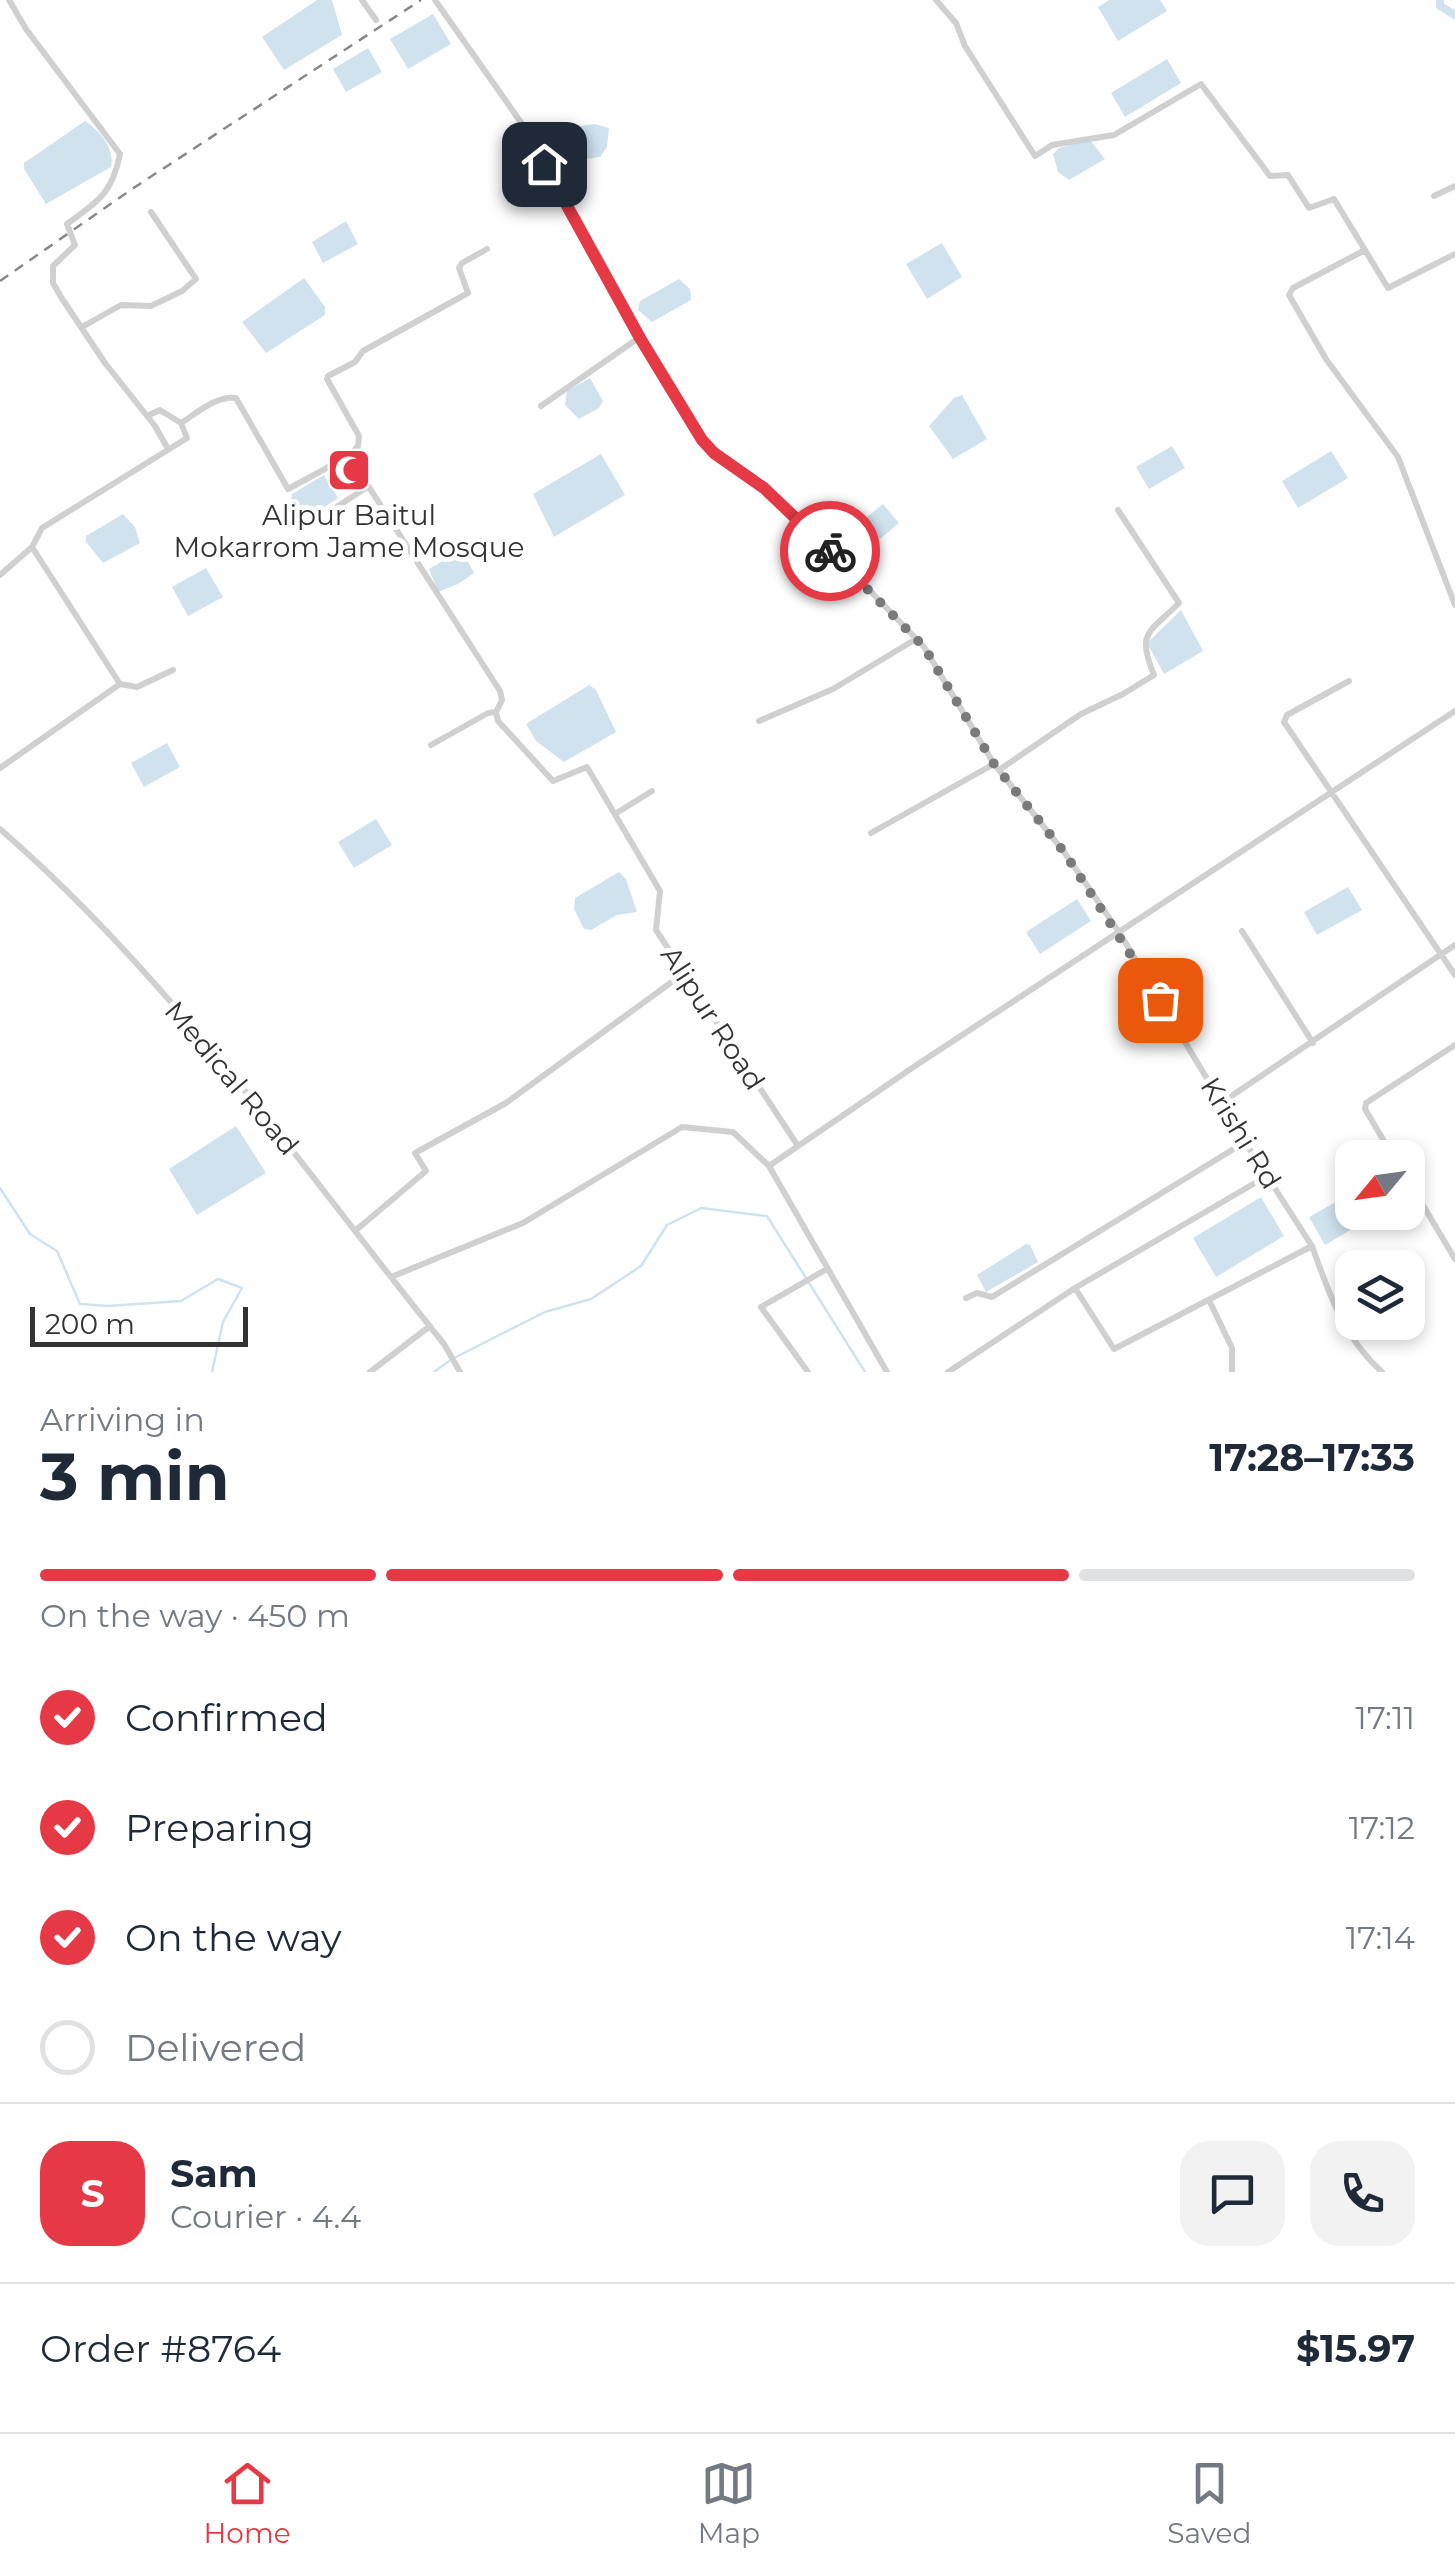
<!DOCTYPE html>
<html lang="en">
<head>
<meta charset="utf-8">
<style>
	:root { --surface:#fff; --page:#f2f2f3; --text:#1f2937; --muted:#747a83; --line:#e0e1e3; --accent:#e63946 }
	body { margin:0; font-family:Montserrat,sans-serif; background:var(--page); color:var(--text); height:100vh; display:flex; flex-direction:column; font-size:38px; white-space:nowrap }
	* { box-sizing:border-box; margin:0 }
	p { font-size:32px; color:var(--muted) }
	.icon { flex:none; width:55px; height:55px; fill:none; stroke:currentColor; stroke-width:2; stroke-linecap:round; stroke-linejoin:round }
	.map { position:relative; height:1372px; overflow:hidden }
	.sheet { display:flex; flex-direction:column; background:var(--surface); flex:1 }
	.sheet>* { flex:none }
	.needle { width:65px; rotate:241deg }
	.tools { position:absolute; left:1335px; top:1140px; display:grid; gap:20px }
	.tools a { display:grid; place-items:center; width:90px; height:90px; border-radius:20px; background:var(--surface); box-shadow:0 5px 15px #0003; font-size:50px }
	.scale { position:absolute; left:30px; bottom:25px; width:218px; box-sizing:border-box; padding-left:10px; border:5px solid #333; border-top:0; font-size:28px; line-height:35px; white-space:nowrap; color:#333; -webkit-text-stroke:8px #fff; paint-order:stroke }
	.pin { position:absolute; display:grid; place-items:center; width:85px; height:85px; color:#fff; margin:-42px; border-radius:20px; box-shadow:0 5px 15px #0006 }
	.courier { position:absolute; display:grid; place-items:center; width:100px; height:100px; margin:-50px; border:8px solid #e63946; border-radius:50%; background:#fff; color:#222; box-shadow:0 2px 12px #0007 }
	.head em { font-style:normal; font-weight:700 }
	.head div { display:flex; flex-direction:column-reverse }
	.head { display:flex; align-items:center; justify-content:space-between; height:170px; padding:0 40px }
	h1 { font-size:65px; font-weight:700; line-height:75px }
	.bar { display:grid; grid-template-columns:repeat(4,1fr); gap:15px 10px; align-content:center; height:120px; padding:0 40px }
	.bar i { height:12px; border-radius:8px; background:var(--line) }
	.bar .selected { background:var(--accent) }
	.bar p { grid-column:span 4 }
	.line { display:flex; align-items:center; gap:25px; padding:0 40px; border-top:2px solid var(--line) }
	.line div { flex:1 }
	.round { display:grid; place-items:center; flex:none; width:105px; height:105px; border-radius:30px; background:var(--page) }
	ol { padding:0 40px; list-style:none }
	li { display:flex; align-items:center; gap:30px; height:110px }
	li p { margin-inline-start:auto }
	li .icon { padding:10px; border-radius:50%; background:var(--accent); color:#fff; stroke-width:4 }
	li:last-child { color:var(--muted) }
	li i { width:55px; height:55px; border:5px solid var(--line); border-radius:50% }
	.tab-bar { display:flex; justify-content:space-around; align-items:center; height:140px; border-top:2px solid var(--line); background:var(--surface); font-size:28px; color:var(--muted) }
	.tab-bar a { display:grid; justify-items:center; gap:5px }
	.tab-bar .selected { color:var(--accent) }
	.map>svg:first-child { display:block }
	.water { fill:#cfe2ee }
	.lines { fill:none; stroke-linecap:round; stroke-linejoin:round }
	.stream { stroke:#cfe2ee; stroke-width:2.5 }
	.canal { stroke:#cfe2ee; stroke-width:8 }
	.minor { stroke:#d0d0d0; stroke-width:6 }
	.rail { stroke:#888; stroke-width:2.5; stroke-dasharray:10 8; stroke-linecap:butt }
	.done { stroke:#7a7a7a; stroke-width:10; stroke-dasharray:0 18 }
	.route { stroke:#e63946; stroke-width:12 }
	.labels { text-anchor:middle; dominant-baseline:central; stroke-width:10; stroke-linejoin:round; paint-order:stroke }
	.poi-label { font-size:28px; fill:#333; stroke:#fff }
	.street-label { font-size:28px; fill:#333; stroke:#fff }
</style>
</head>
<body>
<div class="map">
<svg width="1455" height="1372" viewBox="0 0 1455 1372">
	<rect width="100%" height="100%" fill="#fff"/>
	<path class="water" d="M 317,0 L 332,0 L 342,35 L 284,70 L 262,37 Z
		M 1109,0 L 1160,0 L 1167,11 L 1118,41 L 1098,7 Z
		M 433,14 L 451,44 L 408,69 L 390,39 Z
		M 368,48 L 382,72 L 346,92 L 333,69 Z
		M 1167,59 L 1181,83 L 1125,117 L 1111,93 Z
		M 85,121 C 100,131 115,148 111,167 L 46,204 L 24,169 L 24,163 Z
		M 595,124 L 609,128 L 607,147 L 600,157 L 564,162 L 553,151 L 552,140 L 559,129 Z
		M 1090,140 L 1105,159 L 1069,180 L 1058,172 L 1053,154 L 1059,148 Z
		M 346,221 L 358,244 L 323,263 L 312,242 Z
		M 942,243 L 962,277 L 927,299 L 906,264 Z
		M 304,278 L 325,307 L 325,315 L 266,353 L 242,322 Z
		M 679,279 L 690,289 L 691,300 L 652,322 L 638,310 L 640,301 Z
		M 590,378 L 603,401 L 599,408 L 579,419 L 565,405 L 567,391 Z
		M 962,395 L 987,439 L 953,459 L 929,426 L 954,398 Z
		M 1172,446 L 1185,468 L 1149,489 L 1136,467 Z
		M 1331,451 L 1348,478 L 1298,508 L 1282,481 Z
		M 601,454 L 625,495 L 554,537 L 533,494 Z
		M 324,475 L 338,498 L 313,515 L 300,514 L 291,499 L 292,494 Z
		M 883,504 L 899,523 L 867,550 L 851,530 Z
		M 123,514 L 135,527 L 140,543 L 103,563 L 86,542 L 86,536 Z
		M 462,550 L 474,573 L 458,584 L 438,592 L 429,569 Z
		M 206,568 L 223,597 L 188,616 L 172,587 Z
		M 1181,610 L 1203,651 L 1164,674 L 1147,643 Z
		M 589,685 L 596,690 L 616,732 L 564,762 L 536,741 L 526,724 Z
		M 167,743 L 180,767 L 144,787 L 131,763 Z
		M 376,819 L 392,845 L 354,868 L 338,842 Z
		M 619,872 L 626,879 L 637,912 L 617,915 L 591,930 L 584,929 L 574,909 L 575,898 Z
		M 1348,887 L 1362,910 L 1317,935 L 1304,912 Z
		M 1077,899 L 1091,921 L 1040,954 L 1026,932 Z
		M 236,1126 L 266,1173 L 197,1215 L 169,1169 Z
		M 1261,1197 L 1284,1236 L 1216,1277 L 1193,1238 Z
		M 1343,1198 L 1359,1225 L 1325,1245 L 1309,1217 Z
		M 1026,1244 L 1030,1245 L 1038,1262 L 986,1292 L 977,1275 Z"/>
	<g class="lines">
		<path class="stream" d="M 0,1188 L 30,1234 L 57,1251 L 80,1304 L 108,1306 L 181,1301 L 218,1279 L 242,1288 L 223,1322 L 212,1372
			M 456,1357 L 545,1312 L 591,1299 L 641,1266 L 667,1225 L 701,1208 L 767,1216 L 865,1372
			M 434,1372 L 449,1361"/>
		<path class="canal" d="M 1440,0 L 1440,6 L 1455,15"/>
		<path class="minor" d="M 9,0 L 26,29 L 120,154 C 112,194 98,201 67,224 L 75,245 L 53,266 L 53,283 L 61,297 L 105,363 L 155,426 L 168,449
			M 362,0 L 376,20
			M 435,0 L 534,141 L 554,186 L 596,261 L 702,440 L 714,453 L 763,488 L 854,574 L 924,647 L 994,764 L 1064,852 L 1119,932 L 1245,1142 L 1312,1246
			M 936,0 L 956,23 L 965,46 L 1035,156 L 1052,145 L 1114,135 L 1201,84 L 1270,176 L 1288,175 L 1309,208 L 1334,199 L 1388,288 L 1455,254
			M 1434,196 L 1455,186
			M 1365,250 L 1293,288 L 1289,295 L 1326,359 L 1398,457 L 1455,605
			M 82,327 L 121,305 L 151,306 L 182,291 L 196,279 L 151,212
			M 541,406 L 640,337
			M 147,416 L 160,410 L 181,423
			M 349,456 L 358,446 L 359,436 L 327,379 L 328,376 L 355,362 L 363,351 L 468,293 L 459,268 L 462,263 L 487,249
			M 320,518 L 367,487
			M 0,575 L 32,547
			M 1349,681 L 1287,715 L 1284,722 L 1455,975
			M 120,684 L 137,687 L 173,670
			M 759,721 L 833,689 L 916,639
			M 431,745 L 488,713 L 496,712
			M 0,768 L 120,684 L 32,547 L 42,528 L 187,438 L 181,423 C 197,413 217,395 236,398 L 288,489 L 349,456 L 500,691 L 502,700 L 496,712 L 498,721 L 553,781 L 587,767 L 660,891 L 656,930 L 798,1146
			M 999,770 L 1081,714 L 1123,694 L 1154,675 C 1136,632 1149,633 1179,603 L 1118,510
			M 615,814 L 652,791
			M 0,829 C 172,978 302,1168 444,1344 L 460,1372
			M 871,833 L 994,764
			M 1242,931 L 1313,1043
			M 1221,1103 L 1455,945
			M 1394,1158 L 1365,1109 L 1366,1103 L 1455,1045
			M 1408,1180 L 1455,1259
			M 355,1231 L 426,1171 L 415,1153 L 506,1103 L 684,973
			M 391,1277 L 523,1223 L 682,1127 L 733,1132 L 769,1166
			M 1075,1288 L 1114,1349 L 1312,1246 C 1329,1293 1343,1337 1382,1372
			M 966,1298 L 977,1293 L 992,1297 L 1245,1142
			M 1209,1300 L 1232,1348 L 1232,1372
			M 370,1372 L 430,1326
			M 808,1372 L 761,1307 L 827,1269
			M 887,1372 L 769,1166 L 915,1066 L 1455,711
			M 948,1372 L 1075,1288 L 1267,1176"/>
		<path class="rail" d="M 0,281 L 132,189 L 421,0"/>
	</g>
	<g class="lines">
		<path class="done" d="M 830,551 L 924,647 L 994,764 L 1064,852 L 1160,1000"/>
		<path class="route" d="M 544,164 L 640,338 L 702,440 L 714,453 L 764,488 L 830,551"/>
	</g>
	<defs>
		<g id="mosque-square" transform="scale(2.25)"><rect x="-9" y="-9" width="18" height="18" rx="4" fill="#e63946" stroke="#fff"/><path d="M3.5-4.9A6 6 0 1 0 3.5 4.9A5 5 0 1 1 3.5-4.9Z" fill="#fff"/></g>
	</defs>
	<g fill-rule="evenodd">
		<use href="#mosque-square" x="349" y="470"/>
	</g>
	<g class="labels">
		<g class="poi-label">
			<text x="349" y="515">Alipur Baitul<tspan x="349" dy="32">Mokarrom Jame Mosque</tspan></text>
		</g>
		<g class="street-label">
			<text transform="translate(713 1018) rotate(57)">Alipur Road</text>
			<text transform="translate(232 1078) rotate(50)">Medical Road</text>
			<text transform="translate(1241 1133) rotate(58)">Krishi Rd</text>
		</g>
	</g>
</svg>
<div class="tools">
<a><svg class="needle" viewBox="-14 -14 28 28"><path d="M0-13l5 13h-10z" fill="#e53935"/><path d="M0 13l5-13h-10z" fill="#747a83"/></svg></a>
<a><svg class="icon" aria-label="layers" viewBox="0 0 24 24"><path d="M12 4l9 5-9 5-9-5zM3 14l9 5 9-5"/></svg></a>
</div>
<div class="scale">200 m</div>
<div class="pin" style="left:1160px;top:1000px;background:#ea580c"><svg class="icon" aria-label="bag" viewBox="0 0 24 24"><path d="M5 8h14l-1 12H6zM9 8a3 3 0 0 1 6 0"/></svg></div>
<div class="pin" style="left:544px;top:164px;background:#1f2937"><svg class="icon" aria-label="home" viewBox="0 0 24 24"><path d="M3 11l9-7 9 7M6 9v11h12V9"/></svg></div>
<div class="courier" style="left:830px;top:551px"><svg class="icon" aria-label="bike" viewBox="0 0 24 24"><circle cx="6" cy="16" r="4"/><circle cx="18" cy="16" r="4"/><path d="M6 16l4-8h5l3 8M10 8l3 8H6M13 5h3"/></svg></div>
</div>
<section class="sheet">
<div class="head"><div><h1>3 min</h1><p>Arriving in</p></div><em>17:28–17:33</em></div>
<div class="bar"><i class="selected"></i><i class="selected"></i><i class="selected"></i><i></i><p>On the way · 450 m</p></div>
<ol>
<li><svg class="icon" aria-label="check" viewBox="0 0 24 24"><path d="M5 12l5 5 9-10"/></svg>Confirmed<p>17:11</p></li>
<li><svg class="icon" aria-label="check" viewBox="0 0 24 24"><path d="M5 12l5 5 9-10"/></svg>Preparing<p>17:12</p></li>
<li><svg class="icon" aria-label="check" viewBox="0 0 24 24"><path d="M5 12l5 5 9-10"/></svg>On the way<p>17:14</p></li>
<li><i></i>Delivered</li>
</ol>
<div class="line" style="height:180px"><b class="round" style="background:var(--accent);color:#fff">S</b><div><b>Sam</b><p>Courier · 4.4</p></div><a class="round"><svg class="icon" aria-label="chat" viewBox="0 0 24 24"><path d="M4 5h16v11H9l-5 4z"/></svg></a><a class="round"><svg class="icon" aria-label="phone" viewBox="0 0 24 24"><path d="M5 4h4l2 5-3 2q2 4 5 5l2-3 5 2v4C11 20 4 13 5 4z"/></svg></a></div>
<div class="line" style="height:130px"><div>Order #8764</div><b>$15.97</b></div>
</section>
<nav class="tab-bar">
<a class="selected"><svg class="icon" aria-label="home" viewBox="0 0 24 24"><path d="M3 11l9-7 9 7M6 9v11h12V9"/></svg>Home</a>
<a><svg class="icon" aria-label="map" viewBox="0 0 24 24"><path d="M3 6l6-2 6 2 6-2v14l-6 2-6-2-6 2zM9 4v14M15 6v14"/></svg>Map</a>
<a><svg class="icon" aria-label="saved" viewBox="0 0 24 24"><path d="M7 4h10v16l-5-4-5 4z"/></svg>Saved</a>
</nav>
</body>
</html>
